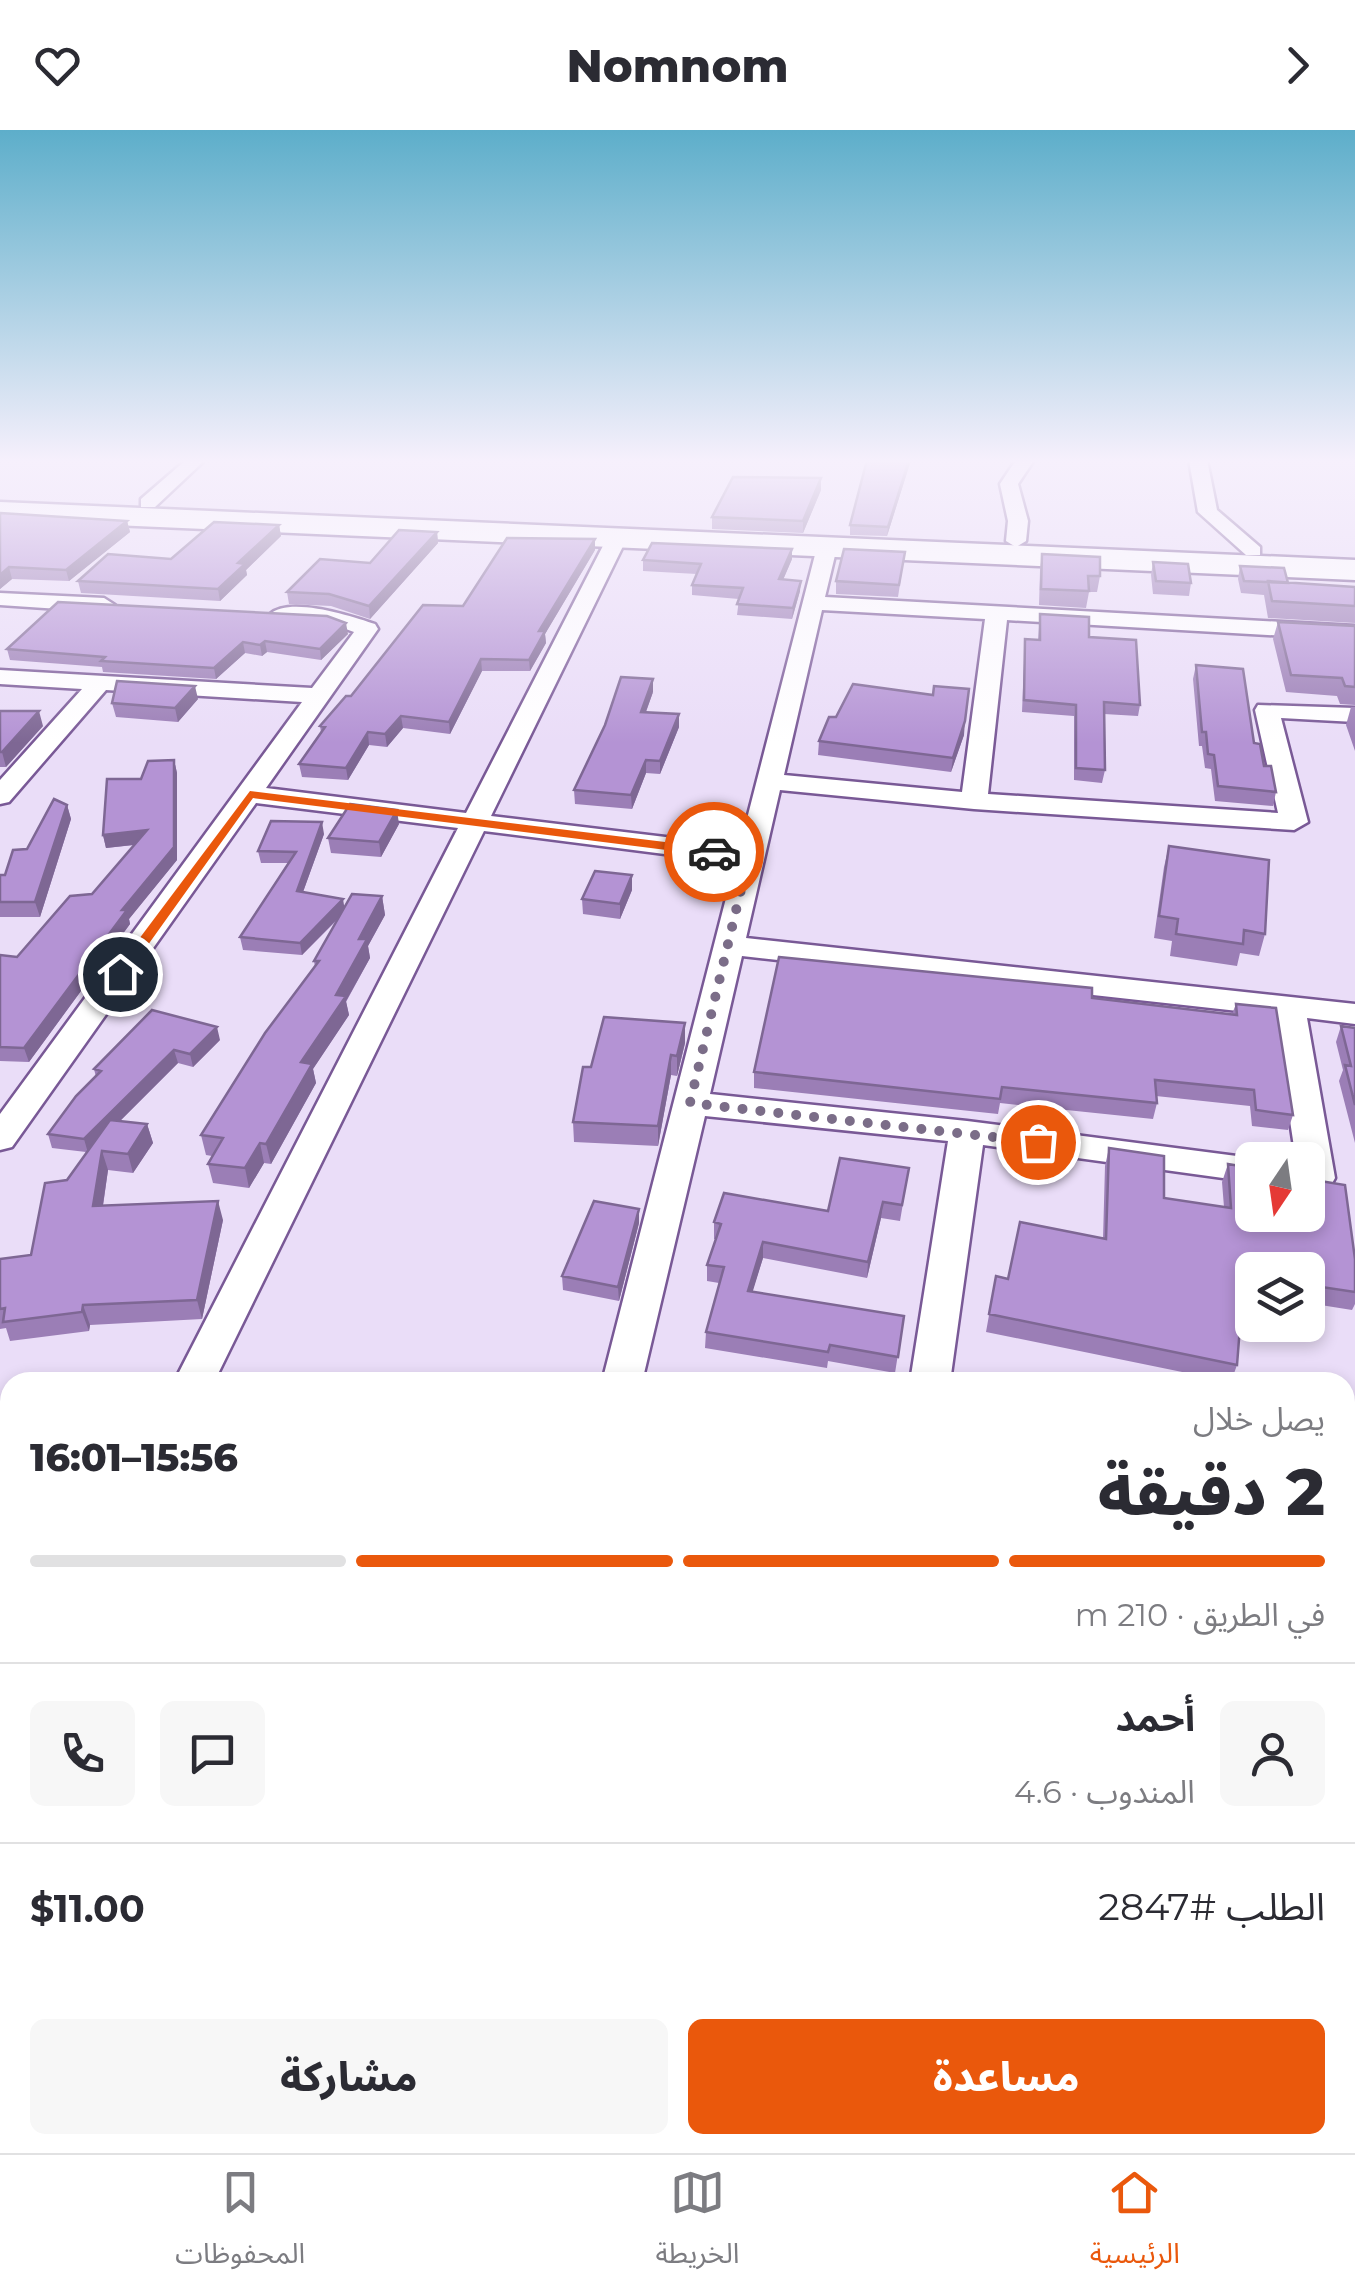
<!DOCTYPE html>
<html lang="ar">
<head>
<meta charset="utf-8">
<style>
	:root { --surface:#fff; --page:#f7f7f7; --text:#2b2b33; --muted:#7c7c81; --line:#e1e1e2; --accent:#ea580c }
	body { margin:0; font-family:Montserrat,"Noto Sans Arabic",sans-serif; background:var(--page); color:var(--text); direction:rtl; height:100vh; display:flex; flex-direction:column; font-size:38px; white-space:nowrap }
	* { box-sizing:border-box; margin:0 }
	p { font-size:32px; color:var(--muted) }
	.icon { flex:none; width:55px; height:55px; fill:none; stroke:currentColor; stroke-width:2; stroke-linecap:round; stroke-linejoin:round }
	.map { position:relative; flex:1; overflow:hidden; direction:ltr }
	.drawer { position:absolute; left:0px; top:1242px; width:1355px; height:782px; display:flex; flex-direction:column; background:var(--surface); border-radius:30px 30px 0 0; box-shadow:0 5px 15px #0003; direction:rtl }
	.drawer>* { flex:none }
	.needle { width:65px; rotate:193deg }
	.buttons { position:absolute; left:1235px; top:1012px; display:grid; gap:20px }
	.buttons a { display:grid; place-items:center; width:90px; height:90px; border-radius:15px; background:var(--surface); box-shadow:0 5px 15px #0003; font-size:50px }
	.pin { position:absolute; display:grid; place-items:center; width:85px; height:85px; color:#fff; margin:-42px; border:5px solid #fff; border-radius:50%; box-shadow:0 2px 10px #0007 }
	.courier { position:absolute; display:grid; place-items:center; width:100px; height:100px; margin:-50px; border:8px solid #ea580c; border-radius:50%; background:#fff; color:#222; box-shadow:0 2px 12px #0007 }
	.headline em { font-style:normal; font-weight:800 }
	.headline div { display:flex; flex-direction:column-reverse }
	.headline { display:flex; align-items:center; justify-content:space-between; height:170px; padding:0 30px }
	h1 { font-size:65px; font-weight:800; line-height:75px }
	.bar { display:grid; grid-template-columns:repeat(4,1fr); gap:15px 10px; align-content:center; height:120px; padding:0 30px }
	.bar i { height:12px; border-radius:8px; background:var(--line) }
	.bar .active { background:var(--accent) }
	.bar p { grid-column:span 4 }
	.line { display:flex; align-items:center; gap:25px; padding:0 30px; border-top:2px solid var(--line) }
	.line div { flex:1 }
	.round { display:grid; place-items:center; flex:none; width:105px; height:105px; border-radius:15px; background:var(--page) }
	.action { display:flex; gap:20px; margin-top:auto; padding:20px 30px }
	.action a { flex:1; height:115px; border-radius:15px; background:var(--accent); color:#fff; font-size:40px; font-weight:800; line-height:115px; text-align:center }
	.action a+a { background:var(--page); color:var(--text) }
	header { display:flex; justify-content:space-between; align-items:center; height:130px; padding:0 30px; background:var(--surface); font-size:45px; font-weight:800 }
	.tab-bar { display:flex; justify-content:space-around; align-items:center; height:140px; border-top:2px solid var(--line); background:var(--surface); font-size:28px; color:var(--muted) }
	.tab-bar a { display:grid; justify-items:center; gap:5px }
	.tab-bar .active { color:var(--accent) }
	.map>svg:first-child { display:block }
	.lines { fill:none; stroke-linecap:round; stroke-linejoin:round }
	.street-casing { stroke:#795996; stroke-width:5 }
	.primary-casing { stroke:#795996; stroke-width:5 }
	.street { fill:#fff; fill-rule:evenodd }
	.primary { fill:#fff; fill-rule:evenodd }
	.wall { fill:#9b7eb6 }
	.shaded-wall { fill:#7e6794 }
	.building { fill:#b493d4; stroke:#7e6794; stroke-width:2.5 }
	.route { fill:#ea580c }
	.done { stroke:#7b6d88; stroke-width:10; stroke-dasharray:0 18 }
</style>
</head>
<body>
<header><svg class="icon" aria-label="forward" viewBox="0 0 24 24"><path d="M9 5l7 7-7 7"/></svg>Nomnom<svg class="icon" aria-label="heart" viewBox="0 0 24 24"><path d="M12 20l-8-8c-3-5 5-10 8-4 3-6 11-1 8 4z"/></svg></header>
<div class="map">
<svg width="1355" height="2023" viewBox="0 0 1355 2023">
	<rect width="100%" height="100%" fill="#eaddf8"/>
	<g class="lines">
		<g class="street-casing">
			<path id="street" d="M 186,330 L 205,330 L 155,377 L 141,377 L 141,369 Z
				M 1016,330 L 1034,330 L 1018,354 L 1028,391 L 1026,411 L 1016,417 L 1006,411 L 1008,391 L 1000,354 Z
				M 1189,330 L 1207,330 L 1217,380 L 1260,417 L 1260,425 L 1246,425 L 1198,382 Z
				M 617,402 L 627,408 L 491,686 L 740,716 L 817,417 L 827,411 L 837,417 L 825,467 L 1355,496 L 1355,510 L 1007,490 L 988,664 L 1278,683 L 1255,580 L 1258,575 L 1355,578 L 1355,592 L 1281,588 L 1308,692 L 1294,700 L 974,679 L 780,660 L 746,808 L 1355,874 L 1355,894 L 1307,888 L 1335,1048 L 1330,1057 L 1308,1059 L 1308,1030 L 1296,1030 L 1274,885 L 742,826 L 710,964 L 967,991 L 1252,1028 L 1259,1030 L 1252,1030 L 1252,1052 L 983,1015 L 950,1252 L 910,1252 L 948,1011 L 705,986 L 642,1252 L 602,1252 L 735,733 L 484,701 L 214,1252 L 174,1252 L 458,698 L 256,673 L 12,1017 L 0,1020 L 0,984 L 302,572 L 106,560 L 9,672 L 0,674 L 0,650 L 82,559 L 0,554 L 0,540 L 312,558 L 354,502 L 329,493 L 281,491 L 270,484 C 290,466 351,486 375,494 L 378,499 L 266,658 L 466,683 L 607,408 ZM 822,480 L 985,489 L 962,662 L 784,645 Z
				M 0,463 L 104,468 L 115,475 L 104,482 L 0,475 Z
				M 1345,1491 L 1355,1493 L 1355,1535 L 1345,1533 Z
				M 10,1597 L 10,1661 L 0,1665 L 10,1666 L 10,1716 L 0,1715 L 0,1601 Z
				M 1345,1862 L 1355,1864 L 1355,1920 L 1345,1918 Z"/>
		</g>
		<g class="primary-casing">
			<path id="primary" d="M 0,372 L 1355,430 L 1355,450 L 0,390 Z"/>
		</g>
		<use href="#street" class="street"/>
		<use href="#primary" class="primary"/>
	</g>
	<path class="wall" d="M 911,330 L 887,406 L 850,405 L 850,395 Z
		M 821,360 L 803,403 L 712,399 L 712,387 Z
		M 0,383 L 127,391 L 130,402 L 69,451 L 12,449 L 0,459 Z
		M 279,395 L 281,406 L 246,440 L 247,445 L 220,471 L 81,463 L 78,451 L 171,429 Z
		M 437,402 L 438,413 L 370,489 L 331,476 L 289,474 L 287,462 L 370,433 Z
		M 595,420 L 545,504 L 546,513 L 530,541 L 482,541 L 450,604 L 403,598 L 387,617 L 369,615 L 348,650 L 302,647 L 299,634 L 321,602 L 320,596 L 351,566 L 463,476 Z
		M 905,422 L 898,467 L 836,464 L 836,451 Z
		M 1042,424 L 1100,446 L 1097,462 L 1089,462 L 1086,478 L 1039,475 L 1040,440 Z
		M 792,429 L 783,450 L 800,461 L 792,489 L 737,485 L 739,469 L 692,465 L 692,455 L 697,444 L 643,441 L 643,430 Z
		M 1153,432 L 1191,453 L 1189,466 L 1153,464 L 1151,445 Z
		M 1240,436 L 1288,453 L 1355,457 L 1355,493 L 1268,488 L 1264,465 L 1241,463 L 1238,449 Z
		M 1040,484 L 1089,507 L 1140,575 L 1138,586 L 1104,584 L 1105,640 L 1102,653 L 1074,650 L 1074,586 L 1022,582 L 1025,509 L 1038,510 Z
		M 1278,492 L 1355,496 L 1355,575 L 1340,574 L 1337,566 L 1286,562 L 1273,509 Z
		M 348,504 L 321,530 L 267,522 L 262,526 L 245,523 L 216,549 L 103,542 L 102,537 L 10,530 L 7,519 Z
		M 1196,535 L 1254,613 L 1276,662 L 1273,676 L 1215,671 L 1211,639 L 1205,638 L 1202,616 L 1199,616 L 1193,549 Z
		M 653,562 L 646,582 L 679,597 L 660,644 L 646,643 L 632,679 L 575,674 L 574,660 Z
		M 198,569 L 178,592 L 116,587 L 112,573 Z
		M 1351,577 L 1355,577 L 1355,621 L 1346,595 Z
		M 0,581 L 43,596 L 6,637 L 0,637 Z
		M 964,605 L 951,642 L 818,625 L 819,611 Z
		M 174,630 L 177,643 L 177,730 L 129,789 L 130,794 L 29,932 L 0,931 L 0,825 L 17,827 L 92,764 L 134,715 L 106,718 L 103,705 L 141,649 Z
		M 67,675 L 71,689 L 40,787 L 0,787 L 0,745 L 5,745 Z
		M 399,694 L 381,727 L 331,723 L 328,708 Z
		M 324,704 L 303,762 L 345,777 L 382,766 L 385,785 L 368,816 L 370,828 L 346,872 L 349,885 L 313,939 L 316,953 L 271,1034 L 264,1033 L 249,1058 L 213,1053 L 208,1034 L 212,1026 L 206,1025 L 201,1005 L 315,837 L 314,831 L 338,789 L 302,825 L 243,820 L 240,807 L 288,733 L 261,733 L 258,721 Z
		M 1169,716 L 1265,804 L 1259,826 L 1240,823 L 1237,836 L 1170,826 L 1172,811 L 1154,808 L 1164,737 Z
		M 632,745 L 632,760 L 620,789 L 583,784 L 582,769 Z
		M 1092,868 L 1232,884 L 1236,874 L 1293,985 L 1288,1000 L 1252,996 L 1250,976 L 1156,966 L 1157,973 L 1153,989 L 1000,973 L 998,984 L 754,958 L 754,942 Z
		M 1341,896 L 1355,898 L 1355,1013 L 1339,951 L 1343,940 L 1336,912 Z
		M 220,910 L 193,937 L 178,933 L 120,991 L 147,994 L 153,1013 L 133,1043 L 108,1040 L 103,1076 L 223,1090 L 202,1189 L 90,1195 L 89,1201 L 10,1211 L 6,1198 L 0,1199 L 0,1129 L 31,1125 L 86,1022 L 52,1018 L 48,1004 L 96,947 L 94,939 Z
		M 685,913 L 677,946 L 671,945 L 658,1016 L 574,1012 L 573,992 L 591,937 Z
		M 1109,1018 L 1164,1068 L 1224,1077 L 1222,1052 L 1228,1034 L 1355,1129 L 1355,1174 L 1352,1180 L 1308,1173 L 1308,1140 L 1252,1140 L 1253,1195 L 1250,1204 L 1240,1202 L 1237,1235 L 1231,1252 L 986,1202 L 996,1146 L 1008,1149 L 1103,1109 L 1105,1036 Z
		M 909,1038 L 900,1091 L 881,1088 L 867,1148 L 763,1128 L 752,1162 L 904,1186 L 895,1243 L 828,1231 L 827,1238 L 705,1218 L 706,1202 L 719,1153 L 707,1151 L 707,1135 L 716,1109 L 714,1109 L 714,1092 L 828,1081 Z
		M 639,1079 L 639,1093 L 619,1171 L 563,1160 L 562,1146 Z
		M 0,1315 L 10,1316 L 10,1364 L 0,1363 Z
		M 1112,2015 L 1222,2015 L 1222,2023 L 1111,2023 Z"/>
	<path class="shaded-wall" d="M 909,330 L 911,330 L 887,406 L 888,397 Z
		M 821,348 L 821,360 L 803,403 L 803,391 Z
		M 127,391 L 130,402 L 69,451 L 66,440 Z
		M 279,395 L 281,406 L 246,440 L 247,445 L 220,471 L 218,459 L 238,433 Z
		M 437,402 L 438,413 L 370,489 L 369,476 Z
		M 595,409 L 595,420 L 545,504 L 546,513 L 530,541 L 529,530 L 539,501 Z
		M 792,419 L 792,429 L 779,459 L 779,449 Z
		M 9,437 L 12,449 L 0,459 L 0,445 Z
		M 801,451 L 800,461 L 792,489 L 793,478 Z
		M 346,493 L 348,504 L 321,530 L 320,519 Z
		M 265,511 L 267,522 L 262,526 L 260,515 Z
		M 243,512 L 245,523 L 216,549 L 214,538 Z
		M 481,529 L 482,541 L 450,604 L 449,592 Z
		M 653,549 L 653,562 L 641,595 L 641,582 Z
		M 195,556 L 198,569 L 178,592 L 175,578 Z
		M 39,581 L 43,596 L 6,637 L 2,622 Z
		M 679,584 L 679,597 L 660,644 L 660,631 Z
		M 401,586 L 403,598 L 387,617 L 385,604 Z
		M 965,591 L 964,605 L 951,642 L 953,628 Z
		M 368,602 L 369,615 L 348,650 L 346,638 Z
		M 174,630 L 177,643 L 177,730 L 129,789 L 130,794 L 29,932 L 24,918 L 122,780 Z
		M 646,630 L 646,643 L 632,679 L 631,665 Z
		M 67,675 L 71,689 L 40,787 L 35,772 Z
		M 397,680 L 399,694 L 381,727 L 379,712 Z
		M 322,692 L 324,704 L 299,773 L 297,761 Z
		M 147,700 L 150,713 L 106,718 L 103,705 Z
		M 632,745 L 632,760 L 620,789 L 620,774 Z
		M 382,766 L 385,785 L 368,816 L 370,828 L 346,871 L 349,885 L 313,939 L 316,953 L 271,1034 L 266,1014 L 301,932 L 336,865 L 359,809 Z
		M 343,769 L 345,781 L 302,825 L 300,813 Z
		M 685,893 L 685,913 L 677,946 L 677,926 Z
		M 217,897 L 220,910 L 193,937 L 190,924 Z
		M 174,920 L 178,933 L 88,1023 L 84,1009 Z
		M 671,925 L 671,945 L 658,1016 L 658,996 Z
		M 147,994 L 153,1013 L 133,1043 L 128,1024 Z
		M 260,1013 L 264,1033 L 249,1058 L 245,1038 Z
		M 102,1021 L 108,1040 L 100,1095 L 93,1076 Z
		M 218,1071 L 223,1090 L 202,1189 L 197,1170 Z
		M 883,1072 L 881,1088 L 867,1148 L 868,1132 Z
		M 639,1079 L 639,1093 L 619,1171 L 618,1157 Z
		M 763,1112 L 763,1128 L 748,1177 L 748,1161 Z
		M 83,1175 L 90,1195 L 89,1201 L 82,1182 Z
		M 122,2015 L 138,2015 L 136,2023 L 120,2023 Z"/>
	<path class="building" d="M 867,330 L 909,330 L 888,397 L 850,395 Z
		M 733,347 L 821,348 L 803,391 L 712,387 Z
		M 0,383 L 127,391 L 66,440 L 9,437 L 0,445 Z
		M 214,392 L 279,395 L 238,433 L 245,434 L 218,459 L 78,451 L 108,424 L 171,429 Z
		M 399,400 L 437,402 L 369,476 L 329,464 L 287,462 L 320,429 L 370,433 Z
		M 507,408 L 595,409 L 539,501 L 545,501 L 529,530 L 481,529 L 449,592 L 401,586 L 385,604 L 368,602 L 346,638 L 299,634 L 325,597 L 320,596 L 346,566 L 351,566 L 423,475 L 463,476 Z
		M 652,413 L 792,419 L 779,449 L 801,451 L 793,478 L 737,474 L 743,458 L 692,455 L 701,434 L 643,430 Z
		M 844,419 L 905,422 L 899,455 L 836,451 Z
		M 1042,424 L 1100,427 L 1100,446 L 1088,446 L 1089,461 L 1041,459 Z
		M 1153,432 L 1188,434 L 1191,453 L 1156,451 Z
		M 1240,436 L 1284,438 L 1288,453 L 1244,451 Z
		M 1268,451 L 1355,457 L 1355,476 L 1272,471 Z
		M 58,472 L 327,486 L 346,493 L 320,519 L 265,511 L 260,515 L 243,512 L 214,538 L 101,531 L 105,527 L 7,519 Z
		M 1040,484 L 1089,487 L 1089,507 L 1136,510 L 1140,575 L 1104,572 L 1105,640 L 1076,638 L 1076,575 L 1024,570 L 1025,509 L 1040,510 Z
		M 1278,492 L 1355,496 L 1355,557 L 1345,556 L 1342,548 L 1291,545 Z
		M 1196,535 L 1243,539 L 1254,613 L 1260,614 L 1264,636 L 1271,636 L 1276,662 L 1218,656 L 1214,625 L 1208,624 L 1206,602 L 1202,602 Z
		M 621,547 L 653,549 L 641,582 L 679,584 L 660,631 L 646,630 L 631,665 L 574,660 L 605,595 Z
		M 117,551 L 195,556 L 175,578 L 112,573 Z
		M 853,554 L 933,565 L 934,556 L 969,559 L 965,591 L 953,628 L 819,611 L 829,587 L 836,587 Z
		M 0,581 L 39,581 L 2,622 L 0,622 Z
		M 174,630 L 174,717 L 122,780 L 127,780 L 24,918 L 0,917 L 0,825 L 17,827 L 70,766 L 92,764 L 147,700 L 103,705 L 107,649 L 141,649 L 148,631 Z
		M 54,669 L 67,675 L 35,772 L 0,772 L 0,745 L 5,745 L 13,720 L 27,719 Z
		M 350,674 L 397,680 L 379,712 L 328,708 Z
		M 271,691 L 322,692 L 297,761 L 343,769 L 300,813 L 240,807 L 296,722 L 258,721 Z
		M 1169,716 L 1269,730 L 1265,804 L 1244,800 L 1243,814 L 1176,804 L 1178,789 L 1159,786 Z
		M 595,741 L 632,745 L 620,774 L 582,769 Z
		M 352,764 L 382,766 L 359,809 L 367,809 L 336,865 L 346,866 L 301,932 L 312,934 L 266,1014 L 260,1013 L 245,1038 L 208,1034 L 223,1008 L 201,1005 L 265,903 L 319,831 L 314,831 Z
		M 779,827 L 1092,858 L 1092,868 L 1237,885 L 1236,874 L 1276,878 L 1293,985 L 1256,980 L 1254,960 L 1155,950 L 1157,973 L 1002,957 L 1000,969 L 754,942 Z
		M 152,880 L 217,897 L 190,924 L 174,920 L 84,1009 L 48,1004 L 76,966 L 101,941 L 94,939 Z
		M 604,887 L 685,893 L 677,926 L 671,925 L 658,996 L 573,992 L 583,937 L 591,937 Z
		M 1341,896 L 1355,898 L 1355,975 L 1345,935 L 1351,936 Z
		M 110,990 L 147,994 L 128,1024 L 102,1021 L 93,1076 L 218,1071 L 197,1170 L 83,1175 L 82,1182 L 3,1192 L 5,1178 L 0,1179 L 0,1129 L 31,1125 L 45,1053 L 67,1050 Z
		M 1109,1018 L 1164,1026 L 1164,1068 L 1231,1078 L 1228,1034 L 1252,1038 L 1252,1085 L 1308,1085 L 1308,1049 L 1345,1055 L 1355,1129 L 1355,1162 L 1308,1155 L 1308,1140 L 1252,1140 L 1252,1186 L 1241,1184 L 1237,1235 L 989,1184 L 996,1146 L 1008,1149 L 1020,1092 L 1106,1109 Z
		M 840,1028 L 909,1038 L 902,1075 L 883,1072 L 868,1132 L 763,1112 L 748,1161 L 904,1186 L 898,1227 L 830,1215 L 828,1222 L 706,1202 L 724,1137 L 707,1135 L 721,1094 L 714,1092 L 724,1063 L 828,1081 Z
		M 594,1071 L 639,1079 L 618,1157 L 562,1146 Z
		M 0,1315 L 10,1316 L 10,1348 L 0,1347 Z
		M 10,1999 L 10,2015 L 122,2015 L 120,2023 L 2,2023 Z
		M 285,2015 L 483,2015 L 494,2017 L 494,2023 L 283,2023 Z
		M 557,2015 L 704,2015 L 704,2023 L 557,2023 Z
		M 748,2015 L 819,2015 L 818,2023 L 747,2023 Z
		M 982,2015 L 1013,2015 L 1012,2023 L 982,2023 Z
		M 1118,2015 L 1222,2015 L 1222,2023 L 1117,2023 Z"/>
	<linearGradient id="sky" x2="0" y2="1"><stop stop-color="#5daeca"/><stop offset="0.54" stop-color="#f6f0fc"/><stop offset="1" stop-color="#f6f0fc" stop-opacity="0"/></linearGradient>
	<rect width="1355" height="613" fill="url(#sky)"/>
	<path class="route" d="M 250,661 L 714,718 L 721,722 L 714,726 L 253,668 L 125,847 L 115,847 L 115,841 Z"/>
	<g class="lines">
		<path class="done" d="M 714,722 L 749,726 L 690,973 L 1038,1012"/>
	</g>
</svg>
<div class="buttons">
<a><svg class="needle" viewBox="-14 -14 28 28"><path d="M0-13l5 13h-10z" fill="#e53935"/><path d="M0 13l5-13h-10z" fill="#7c7c81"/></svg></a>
<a><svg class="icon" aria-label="layers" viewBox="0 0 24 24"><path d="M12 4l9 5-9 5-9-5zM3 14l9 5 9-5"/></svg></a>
</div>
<div class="pin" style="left:1038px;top:1012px;background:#ea580c"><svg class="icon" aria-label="bag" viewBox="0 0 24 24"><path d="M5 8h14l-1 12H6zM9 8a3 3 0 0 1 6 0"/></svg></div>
<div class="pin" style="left:120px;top:844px;background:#1f2937"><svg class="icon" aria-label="home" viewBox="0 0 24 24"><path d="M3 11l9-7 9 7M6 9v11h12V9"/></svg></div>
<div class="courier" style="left:714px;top:722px"><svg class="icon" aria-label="car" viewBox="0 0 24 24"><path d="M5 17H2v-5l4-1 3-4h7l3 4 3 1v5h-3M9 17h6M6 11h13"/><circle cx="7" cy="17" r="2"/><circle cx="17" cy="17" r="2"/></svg></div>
<section class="drawer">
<div class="headline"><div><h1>2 دقيقة</h1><p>يصل خلال</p></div><em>15:56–16:01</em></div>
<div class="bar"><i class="active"></i><i class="active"></i><i class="active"></i><i></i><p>في الطريق · 210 m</p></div>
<div class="line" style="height:180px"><a class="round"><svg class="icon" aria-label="person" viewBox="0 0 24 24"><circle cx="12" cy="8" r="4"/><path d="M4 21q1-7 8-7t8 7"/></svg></a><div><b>أحمد</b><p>المندوب · 4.6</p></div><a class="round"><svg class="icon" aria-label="chat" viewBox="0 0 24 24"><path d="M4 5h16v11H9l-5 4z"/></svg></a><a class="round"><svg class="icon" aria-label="phone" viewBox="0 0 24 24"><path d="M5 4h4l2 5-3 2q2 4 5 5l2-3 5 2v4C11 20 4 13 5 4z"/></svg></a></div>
<div class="line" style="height:130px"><div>الطلب #2847</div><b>$11.00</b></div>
<div class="action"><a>مساعدة</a><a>مشاركة</a></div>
</section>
</div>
<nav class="tab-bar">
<a class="active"><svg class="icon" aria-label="home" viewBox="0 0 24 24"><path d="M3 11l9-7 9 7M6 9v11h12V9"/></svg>الرئيسية</a>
<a><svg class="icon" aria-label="map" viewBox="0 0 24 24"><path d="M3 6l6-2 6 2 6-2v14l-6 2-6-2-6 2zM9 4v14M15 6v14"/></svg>الخريطة</a>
<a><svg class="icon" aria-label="saved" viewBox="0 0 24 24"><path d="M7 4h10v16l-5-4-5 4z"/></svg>المحفوظات</a>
</nav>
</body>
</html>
